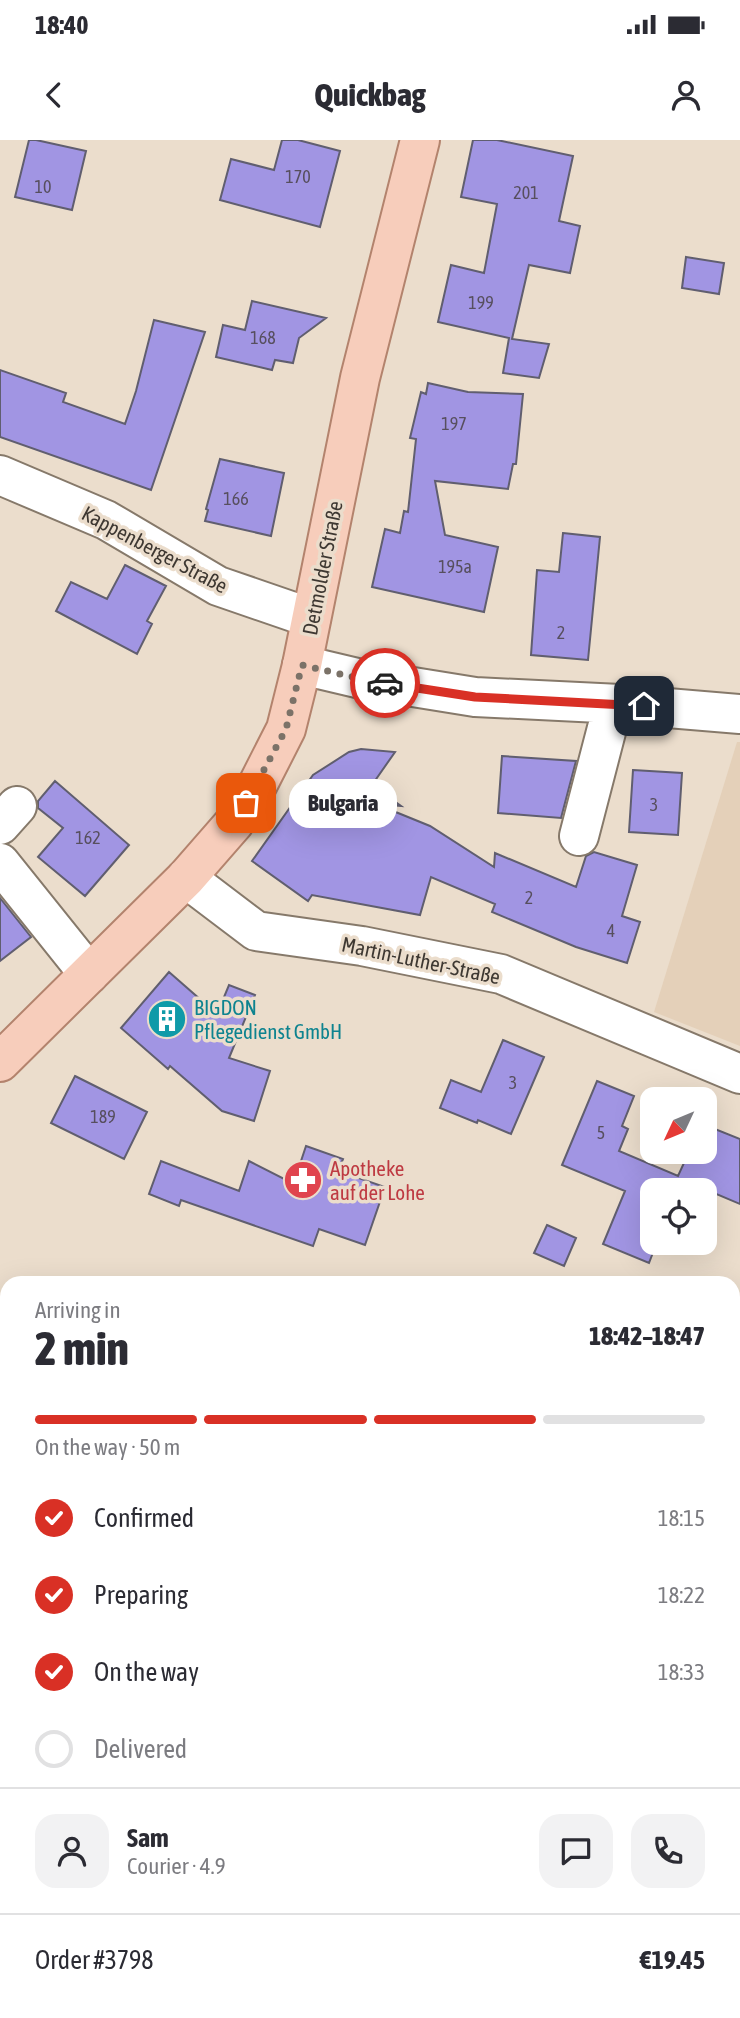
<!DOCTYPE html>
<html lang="en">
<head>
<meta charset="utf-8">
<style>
	:root { --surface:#fff; --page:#f2f2f3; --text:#2b2b33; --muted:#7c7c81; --line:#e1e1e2; --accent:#d93025 }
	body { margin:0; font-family:"Asap Condensed",sans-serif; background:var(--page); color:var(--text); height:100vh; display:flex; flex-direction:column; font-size:26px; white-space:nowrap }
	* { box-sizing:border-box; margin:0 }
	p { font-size:23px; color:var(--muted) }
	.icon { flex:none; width:38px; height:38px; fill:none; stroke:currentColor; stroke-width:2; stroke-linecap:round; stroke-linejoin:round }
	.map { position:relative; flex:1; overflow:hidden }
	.side { position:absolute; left:0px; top:1136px; width:740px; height:744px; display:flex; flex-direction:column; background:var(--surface); border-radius:21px 21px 0 0; box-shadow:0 7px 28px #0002 }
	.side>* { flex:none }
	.needle { width:46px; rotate:226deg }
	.buttons { position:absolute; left:640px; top:947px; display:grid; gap:14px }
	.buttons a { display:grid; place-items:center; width:77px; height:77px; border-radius:14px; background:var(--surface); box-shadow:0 7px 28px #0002; font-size:35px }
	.pin { position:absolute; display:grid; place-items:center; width:60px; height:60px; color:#fff; margin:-30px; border-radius:14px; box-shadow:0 4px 10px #0006 }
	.courier { position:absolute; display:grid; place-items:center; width:70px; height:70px; margin:-35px; border:5px solid #d93025; border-radius:50%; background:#fff; color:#222; box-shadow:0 2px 9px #0007 }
	.bubble { position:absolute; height:49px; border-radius:21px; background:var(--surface); box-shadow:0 7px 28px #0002; font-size:23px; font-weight:800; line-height:49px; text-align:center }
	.summary em { font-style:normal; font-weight:800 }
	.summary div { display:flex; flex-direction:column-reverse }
	.summary { display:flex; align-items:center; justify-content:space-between; height:119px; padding:0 35px }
	h1 { font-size:46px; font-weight:800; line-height:52px }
	.bar { display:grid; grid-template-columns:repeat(4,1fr); gap:10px 7px; align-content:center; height:84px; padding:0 35px }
	.bar i { height:9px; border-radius:5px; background:var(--line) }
	.bar .current { background:var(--accent) }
	.bar p { grid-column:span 4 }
	.line { display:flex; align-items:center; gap:18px; padding:0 35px; border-top:2px solid var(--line) }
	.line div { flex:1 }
	.round { display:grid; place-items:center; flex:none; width:74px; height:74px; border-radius:21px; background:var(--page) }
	ol { padding:0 35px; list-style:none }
	li { display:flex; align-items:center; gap:21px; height:77px }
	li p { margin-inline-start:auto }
	li .icon { padding:7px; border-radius:50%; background:var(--accent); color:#fff; stroke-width:4 }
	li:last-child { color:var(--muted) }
	li i { width:38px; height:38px; border:4px solid var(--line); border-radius:50% }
	.status { display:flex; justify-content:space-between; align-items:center; height:49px; padding:0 35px; background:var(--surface); direction:ltr }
	.status svg { height:19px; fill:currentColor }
	header { display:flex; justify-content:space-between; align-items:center; height:91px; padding:0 35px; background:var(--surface); font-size:32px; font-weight:800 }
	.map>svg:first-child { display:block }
	.built { fill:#e4d0b9 }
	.building { fill:#a195e3; stroke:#605e6f; stroke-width:2 }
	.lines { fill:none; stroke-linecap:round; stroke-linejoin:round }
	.minor-casing { stroke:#86796a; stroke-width:42 }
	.major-casing { stroke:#b3836d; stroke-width:42 }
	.minor { stroke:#fff; stroke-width:38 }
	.major { stroke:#f7cdbb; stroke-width:38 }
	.done { stroke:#7b7268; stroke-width:7; stroke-dasharray:0 12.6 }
	.route { stroke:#d93025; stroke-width:9 }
	.labels { text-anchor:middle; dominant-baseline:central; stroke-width:7; stroke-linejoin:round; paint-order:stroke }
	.number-label { font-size:18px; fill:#574f5e }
	.street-label { font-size:21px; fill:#3e3832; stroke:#ebddcc }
	.culture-label { font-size:21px; fill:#0d838f; stroke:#ebddcc; text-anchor:start }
	.health-label { font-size:21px; fill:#be3a42; stroke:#ebddcc; text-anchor:start }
</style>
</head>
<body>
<div class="status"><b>18:40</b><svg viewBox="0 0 49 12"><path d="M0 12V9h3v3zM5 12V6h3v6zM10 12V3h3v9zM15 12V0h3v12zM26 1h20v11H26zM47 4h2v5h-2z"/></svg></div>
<header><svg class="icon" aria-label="back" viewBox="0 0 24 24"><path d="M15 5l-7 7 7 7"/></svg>Quickbag<svg class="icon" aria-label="person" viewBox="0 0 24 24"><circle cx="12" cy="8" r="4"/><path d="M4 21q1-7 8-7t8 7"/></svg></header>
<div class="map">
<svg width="740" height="1878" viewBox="0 0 740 1878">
	<rect width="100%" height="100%" fill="#ebddcc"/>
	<path class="built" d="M 737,602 L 740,602 L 740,906 L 654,872 Z"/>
	<path class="building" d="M 29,0 L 36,0 L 86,11 L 72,70 L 15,57 Z
		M 282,0 L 298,0 L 340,11 L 320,87 L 220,60 L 231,19 L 274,30 Z
		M 473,0 L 497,0 L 573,16 L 559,81 L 580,86 L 570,133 L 529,125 L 512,199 L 549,204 L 539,238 L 503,233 L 509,198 L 438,182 L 451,125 L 484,133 L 497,64 L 461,57 Z
		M 686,117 L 724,123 L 719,154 L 682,148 Z
		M 252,161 L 326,178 L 299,198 L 293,223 L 275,220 L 272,230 L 216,217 L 223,185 L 245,190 Z
		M 154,180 L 205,192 L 151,350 L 0,297 L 0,230 L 66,253 L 63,262 L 125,284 L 136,251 Z
		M 428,243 L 468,252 L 523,254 L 516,324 L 513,324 L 508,349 L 435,341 L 445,395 L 498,407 L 484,472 L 372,447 L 385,389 L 400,393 L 404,371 L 408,372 L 416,299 L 410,298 L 421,252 L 426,254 Z
		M 220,319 L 284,333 L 271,396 L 205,381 L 208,370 L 206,369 Z
		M 563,393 L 600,397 L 588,520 L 531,515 L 537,430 L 559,432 Z
		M 125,425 L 166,446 L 147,481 L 152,484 L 137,514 L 56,471 L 71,442 L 107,459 Z
		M 361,609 L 395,612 L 372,645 L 401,666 L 376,664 L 430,686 L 494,727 L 495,713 L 576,747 L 586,716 L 594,712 L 637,725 L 622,776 L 640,782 L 627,823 L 576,807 L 492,772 L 495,764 L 431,737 L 420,775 L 312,755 L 308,761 L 252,721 L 313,635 L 349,612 Z
		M 502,616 L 576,621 L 561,678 L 498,673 Z
		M 633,630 L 682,633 L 678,695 L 629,692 Z
		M 55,641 L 129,705 L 85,756 L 38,717 L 63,688 L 38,668 L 38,661 Z
		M 0,758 L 31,797 L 0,821 Z
		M 169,832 L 217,874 L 229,845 L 255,855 L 229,918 L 270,931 L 254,981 L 222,971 L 170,926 L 168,929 L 121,888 Z
		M 503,900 L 544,917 L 511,994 L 478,980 L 477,983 L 440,968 L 451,940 L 481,952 Z
		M 75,936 L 147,972 L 124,1019 L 51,983 Z
		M 597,941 L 634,956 L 622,986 L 628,989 L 619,1011 L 678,1036 L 689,1012 L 705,1012 L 705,985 L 740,999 L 740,1064 L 707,1050 L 653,1050 L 653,1102 L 657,1102 L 649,1123 L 603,1104 L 625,1051 L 562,1025 Z
		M 306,1006 L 343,1019 L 338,1031 L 385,1047 L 365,1105 L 319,1089 L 313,1106 L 181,1060 L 179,1066 L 149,1054 L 161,1021 L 239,1051 L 249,1021 L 290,1042 L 298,1030 Z
		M 547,1085 L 576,1098 L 564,1126 L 534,1113 Z"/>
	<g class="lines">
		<g class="minor-casing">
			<path id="minor" d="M 0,335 L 106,380 L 218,446 L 311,478
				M 302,525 L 357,538 L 475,557 L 620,564 L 740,574
				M 0,685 L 17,666
				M 579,696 L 607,588 L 620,564
				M 0,723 L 89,834
				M 186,738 L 256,791 L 362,806 L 501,834 L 740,934
				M 0,1319 L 7,1322
				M 733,1626 L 740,1629
				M 733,1861 L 740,1849
				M 96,1878 L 98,1872"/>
		</g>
		<g class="major-casing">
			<path id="major" d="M 0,922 L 186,738 L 234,683 L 258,644 L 286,589 L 302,525 L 360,238 L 420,0"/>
		</g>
		<use href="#minor" class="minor"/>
		<use href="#major" class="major"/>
	</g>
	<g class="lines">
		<path class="done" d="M 246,663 L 286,589 L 302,525 L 357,538 L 385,543"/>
		<path class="route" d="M 385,543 L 475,557 L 644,566"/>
	</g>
	<defs>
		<g id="building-disc" transform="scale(2.0125)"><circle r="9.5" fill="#0f9aa8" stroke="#ebddcc"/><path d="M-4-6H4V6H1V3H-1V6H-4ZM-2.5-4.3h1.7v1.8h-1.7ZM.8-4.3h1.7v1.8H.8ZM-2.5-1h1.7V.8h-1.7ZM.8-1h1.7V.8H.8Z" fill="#fff"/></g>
		<g id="pharmacy-disc" transform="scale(2.0125)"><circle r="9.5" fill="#e0444e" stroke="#ebddcc"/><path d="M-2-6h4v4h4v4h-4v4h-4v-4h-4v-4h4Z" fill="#fff"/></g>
	</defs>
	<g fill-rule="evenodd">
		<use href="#building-disc" x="167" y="879"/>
		<use href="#pharmacy-disc" x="303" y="1040"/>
	</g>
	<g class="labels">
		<g class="number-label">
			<text x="298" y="36">170</text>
			<text x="43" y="46">10</text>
			<text x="526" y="52">201</text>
			<text x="481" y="162">199</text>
			<text x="263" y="197">168</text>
			<text x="454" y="283">197</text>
			<text x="236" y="358">166</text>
			<text x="455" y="426">195a</text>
			<text x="561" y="492">2</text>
			<text x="654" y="664">3</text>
			<text x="88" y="697">162</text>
			<text x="529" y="757">2</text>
			<text x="611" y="790">4</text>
			<text x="513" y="942">3</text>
			<text x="103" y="976">189</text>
			<text x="601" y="992">5</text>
		</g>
		<g class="street-label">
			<text transform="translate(155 409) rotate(28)">Kappenberger Straße</text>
			<text transform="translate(322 428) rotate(-79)">Detmolder Straße</text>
			<text transform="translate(421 820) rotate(12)">Martin-Luther-Straße</text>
		</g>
		<g class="culture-label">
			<text x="194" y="867">BIGDON<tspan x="194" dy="24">Pflegedienst GmbH</tspan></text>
		</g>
		<g class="health-label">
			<text x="330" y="1028">Apotheke<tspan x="330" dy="24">auf der Lohe</tspan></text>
		</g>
	</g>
</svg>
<div class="buttons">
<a><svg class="needle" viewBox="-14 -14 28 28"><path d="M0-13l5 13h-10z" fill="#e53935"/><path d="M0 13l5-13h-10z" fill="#7c7c81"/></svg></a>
<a><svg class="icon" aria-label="locate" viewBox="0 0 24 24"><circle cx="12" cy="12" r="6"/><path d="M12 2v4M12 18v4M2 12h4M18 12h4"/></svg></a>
</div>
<div class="pin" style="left:246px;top:663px;background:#ea580c"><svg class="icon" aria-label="bag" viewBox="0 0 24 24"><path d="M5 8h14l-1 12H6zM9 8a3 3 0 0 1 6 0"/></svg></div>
<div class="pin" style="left:644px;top:566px;background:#1f2937"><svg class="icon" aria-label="home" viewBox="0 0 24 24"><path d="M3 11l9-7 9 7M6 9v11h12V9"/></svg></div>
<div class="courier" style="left:385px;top:543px"><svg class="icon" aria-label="car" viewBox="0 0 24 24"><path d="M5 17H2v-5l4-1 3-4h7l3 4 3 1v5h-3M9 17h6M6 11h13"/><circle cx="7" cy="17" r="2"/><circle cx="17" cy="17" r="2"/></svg></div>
<div class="bubble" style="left:289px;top:639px;width:108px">Bulgaria</div>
<section class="side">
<div class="summary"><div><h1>2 min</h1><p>Arriving in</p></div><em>18:42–18:47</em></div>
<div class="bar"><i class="current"></i><i class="current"></i><i class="current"></i><i></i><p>On the way · 50 m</p></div>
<ol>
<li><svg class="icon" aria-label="check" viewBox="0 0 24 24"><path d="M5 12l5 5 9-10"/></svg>Confirmed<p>18:15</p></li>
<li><svg class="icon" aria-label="check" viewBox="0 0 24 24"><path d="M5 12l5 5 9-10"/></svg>Preparing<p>18:22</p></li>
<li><svg class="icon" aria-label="check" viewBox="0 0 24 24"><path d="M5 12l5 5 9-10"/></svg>On the way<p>18:33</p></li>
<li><i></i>Delivered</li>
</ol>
<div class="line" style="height:126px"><a class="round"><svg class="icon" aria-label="person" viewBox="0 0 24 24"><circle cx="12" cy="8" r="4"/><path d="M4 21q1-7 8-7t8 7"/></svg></a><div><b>Sam</b><p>Courier · 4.9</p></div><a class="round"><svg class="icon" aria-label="chat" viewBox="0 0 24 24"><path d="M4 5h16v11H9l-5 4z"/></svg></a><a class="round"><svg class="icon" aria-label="phone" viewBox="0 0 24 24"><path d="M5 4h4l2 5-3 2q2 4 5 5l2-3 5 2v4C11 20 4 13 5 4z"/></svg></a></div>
<div class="line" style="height:91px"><div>Order #3798</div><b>€19.45</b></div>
</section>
</div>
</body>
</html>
